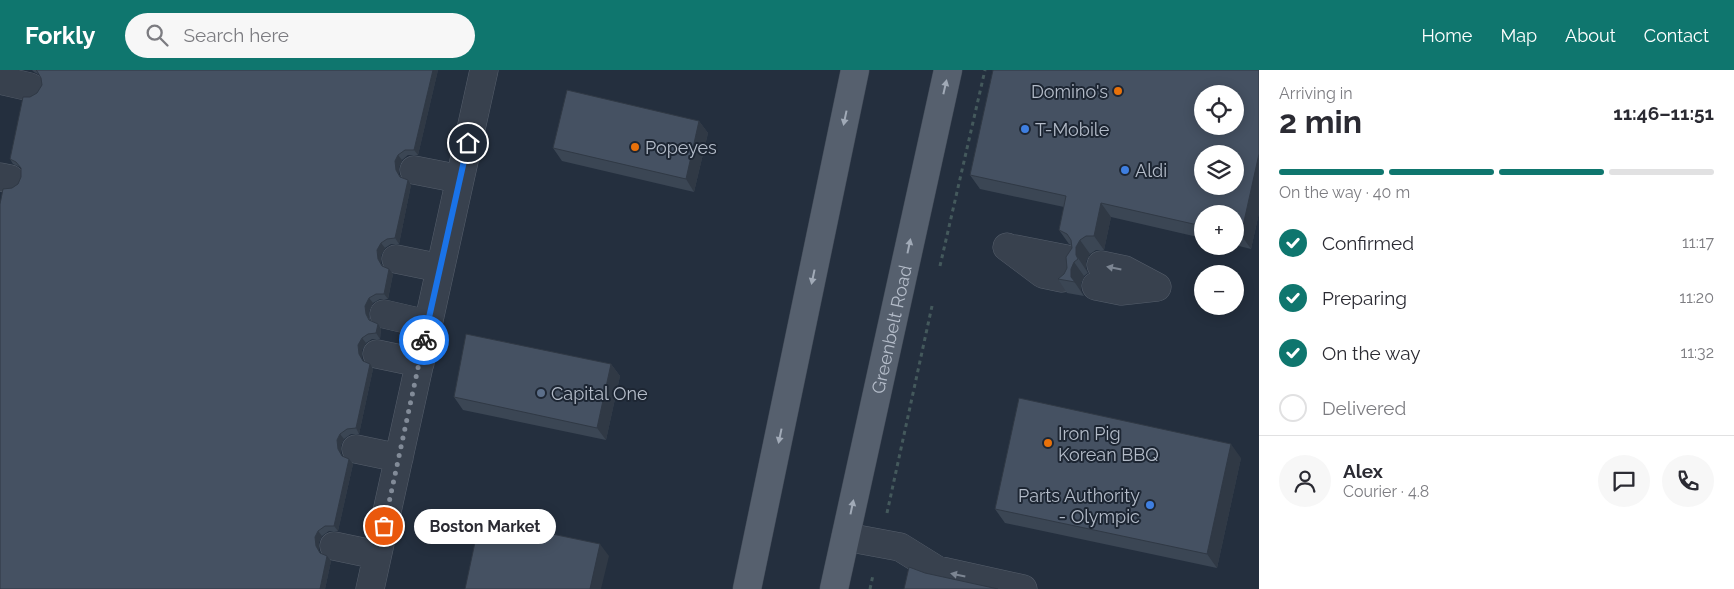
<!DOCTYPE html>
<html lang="en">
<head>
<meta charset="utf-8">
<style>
	:root { --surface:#fff; --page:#f7f7f7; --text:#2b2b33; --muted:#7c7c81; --line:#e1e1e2; --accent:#0f766e }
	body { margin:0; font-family:Raleway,sans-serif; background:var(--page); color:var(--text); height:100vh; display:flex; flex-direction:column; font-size:19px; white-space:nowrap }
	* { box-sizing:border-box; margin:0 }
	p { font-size:16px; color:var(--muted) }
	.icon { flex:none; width:28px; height:28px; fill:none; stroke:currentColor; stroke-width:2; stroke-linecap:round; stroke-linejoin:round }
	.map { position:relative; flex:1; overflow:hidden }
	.drawer { display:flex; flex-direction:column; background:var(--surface); width:475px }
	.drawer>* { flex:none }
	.fabs { position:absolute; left:1194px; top:15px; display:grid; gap:10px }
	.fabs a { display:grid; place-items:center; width:50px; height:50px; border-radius:50%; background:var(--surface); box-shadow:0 2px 12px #0003; font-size:25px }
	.pin { position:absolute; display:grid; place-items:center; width:42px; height:42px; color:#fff; margin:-21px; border:2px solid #fff; border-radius:50%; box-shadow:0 1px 5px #0007 }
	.courier { position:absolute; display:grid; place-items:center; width:50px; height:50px; margin:-25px; border:4px solid #1a73e8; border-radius:50%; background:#fff; color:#222; box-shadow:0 1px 6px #0007 }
	.bubble { position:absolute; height:35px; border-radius:18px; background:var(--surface); box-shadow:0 2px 12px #0003; font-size:16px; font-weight:700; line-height:35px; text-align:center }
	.head em { font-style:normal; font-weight:700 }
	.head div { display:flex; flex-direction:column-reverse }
	.head { display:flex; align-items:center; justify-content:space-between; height:85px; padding:0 20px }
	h1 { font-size:32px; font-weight:700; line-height:38px }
	.bar { display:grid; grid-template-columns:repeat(4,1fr); gap:8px 5px; align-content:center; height:60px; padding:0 20px }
	.bar i { height:6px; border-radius:4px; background:var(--line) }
	.bar .on { background:var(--accent) }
	.bar p { grid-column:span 4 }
	.line { display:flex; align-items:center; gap:12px; padding:0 20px; border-top:1px solid var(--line) }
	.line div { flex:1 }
	.round { display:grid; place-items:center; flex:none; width:52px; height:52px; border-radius:26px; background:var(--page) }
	ol { padding:0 20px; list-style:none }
	li { display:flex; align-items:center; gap:15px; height:55px }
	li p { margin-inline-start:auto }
	li .icon { padding:5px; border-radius:50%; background:var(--accent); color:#fff; stroke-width:4 }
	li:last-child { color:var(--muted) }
	li i { width:28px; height:28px; border:2px solid var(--line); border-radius:50% }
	header { display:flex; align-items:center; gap:30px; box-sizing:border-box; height:70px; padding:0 25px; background:var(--accent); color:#fff }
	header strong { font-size:24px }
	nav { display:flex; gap:28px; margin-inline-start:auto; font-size:18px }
	.search { width:350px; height:45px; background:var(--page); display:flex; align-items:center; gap:12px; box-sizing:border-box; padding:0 18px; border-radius:28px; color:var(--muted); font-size:19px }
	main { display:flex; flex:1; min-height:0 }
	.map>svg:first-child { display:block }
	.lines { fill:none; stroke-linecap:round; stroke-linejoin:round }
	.minor-casing { stroke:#565f6c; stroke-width:29 }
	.major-casing { stroke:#414a57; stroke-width:29 }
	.path { stroke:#44595c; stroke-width:3; stroke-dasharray:4 4; stroke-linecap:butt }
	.minor { stroke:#38414e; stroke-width:28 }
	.major { stroke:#56606e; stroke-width:28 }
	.wall { fill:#3b4654 }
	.shaded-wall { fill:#303945 }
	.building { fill:#455162; stroke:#303945; fill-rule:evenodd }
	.oneway { fill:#a1aab7 }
	.oneway2 { fill:#7c8592 }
	.done { stroke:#828b98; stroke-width:5; stroke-dasharray:0 9 }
	.route { stroke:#1a73e8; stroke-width:6 }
	.food-dot { fill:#e8710a; stroke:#1d2633; stroke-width:2 }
	.shop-dot { fill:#3f7fe0; stroke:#1d2633; stroke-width:2 }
	.service-dot { fill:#5c6f8a; stroke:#1d2633; stroke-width:2 }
	.labels { text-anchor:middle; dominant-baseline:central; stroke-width:4; stroke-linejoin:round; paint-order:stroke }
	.poi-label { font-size:18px; fill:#b4bcc9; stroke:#1d2633; text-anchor:start }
	.street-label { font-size:18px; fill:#b4bcc9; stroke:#1d2633 }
</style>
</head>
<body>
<header>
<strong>Forkly</strong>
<div class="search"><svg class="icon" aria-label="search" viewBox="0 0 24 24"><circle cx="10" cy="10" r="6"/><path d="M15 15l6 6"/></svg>Search here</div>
<nav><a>Home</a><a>Map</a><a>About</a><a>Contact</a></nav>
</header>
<main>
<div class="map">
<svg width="1259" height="519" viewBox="0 0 1259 519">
	<rect width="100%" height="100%" fill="#242f3e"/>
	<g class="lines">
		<g class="minor-casing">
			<path id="minor" d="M 0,10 L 30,17
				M 414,100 L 460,109
				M 0,107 L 10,109
				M 1007,177 L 1043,204 L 1062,208
				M 1015,179 L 1066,189
				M 396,189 L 440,198
				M 1101,195 L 1125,200 L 1157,217
				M 1096,216 L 1121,221 L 1157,217
				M 384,244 L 427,254
				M 377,284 L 420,293
				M 356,379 L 399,388
				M 846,467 L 900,477 L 937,500 L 1023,519
				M 334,476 L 377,485
				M 370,519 L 484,0"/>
		</g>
		<g class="major-casing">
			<g id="major">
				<path d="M 747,519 L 855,0"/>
				<path id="s1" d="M 834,519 L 948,0"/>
			</g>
		</g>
		<path class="path" d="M 940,196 L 985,0
			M 887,443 L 932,236
			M 870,519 L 873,505"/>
		<use href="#minor" class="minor"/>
		<use href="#major" class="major"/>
	</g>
	<path class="wall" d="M 32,0 L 438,0 L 418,85 L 408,85 L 402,90 L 399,97 L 399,105 L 411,115 L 399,174 L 391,174 L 385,178 L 381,185 L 381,194 L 393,204 L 388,229 L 380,229 L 373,233 L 369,241 L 370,250 L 378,254 L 381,259 L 380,269 L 372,269 L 366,273 L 362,280 L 362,289 L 363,291 L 370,294 L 373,299 L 359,364 L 351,364 L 344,369 L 341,375 L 341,384 L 342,386 L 349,389 L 353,394 L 338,461 L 329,461 L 322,466 L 319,472 L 319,481 L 320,483 L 327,486 L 331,491 L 325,519 L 12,118 L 18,114 L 21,107 L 21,98 L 20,97 L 13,94 L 10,89 L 30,27 L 37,23 L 42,15 L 41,8 L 40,5 L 34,2 Z
		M 1259,0 L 1259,143 L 1251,179 L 1235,175 L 1235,144 L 1202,144 L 1202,168 L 1111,147 L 1104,180 L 1096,180 L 1090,184 L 1086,191 L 1086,199 L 1088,203 L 1084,206 L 1081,213 L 1081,221 L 1084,226 L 1067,223 L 1058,209 L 1064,204 L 1067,198 L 1072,178 L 1071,175 L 1069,174 L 1059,160 L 1064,137 L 980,119 L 970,105 Z
		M 699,51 L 708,63 L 694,122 L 562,91 L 553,78 Z
		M 611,294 L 620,306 L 606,370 L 463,340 L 454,327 Z
		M 1241,388 L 1217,498 L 1005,453 L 995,439 Z"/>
	<path class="shaded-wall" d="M 433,0 L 438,0 L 418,85 L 414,80 Z
		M 699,51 L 708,63 L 694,122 L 686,109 Z
		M 1259,84 L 1259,143 L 1251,179 L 1241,165 Z
		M 398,85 L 402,90 L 399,97 L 399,106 L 396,100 L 395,91 Z
		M 408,110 L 411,115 L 399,174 L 395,168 Z
		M 1101,133 L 1111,147 L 1104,180 L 1094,166 Z
		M 1080,170 L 1090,184 L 1086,191 L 1086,199 L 1088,203 L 1076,185 L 1076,177 Z
		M 381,173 L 385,178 L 381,185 L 381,194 L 378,189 L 377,180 Z
		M 1074,192 L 1084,206 L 1081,213 L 1081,221 L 1084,226 L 1071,207 L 1071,199 Z
		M 389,199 L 393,204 L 388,229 L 384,224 Z
		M 369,228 L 373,233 L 369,241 L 369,249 L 366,244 L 365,236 Z
		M 378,254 L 381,259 L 380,269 L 376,263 Z
		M 362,268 L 366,273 L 362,280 L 362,289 L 359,284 L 358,275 Z
		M 370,294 L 373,299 L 359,364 L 356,358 Z
		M 611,294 L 620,306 L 606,370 L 597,358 Z
		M 340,364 L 344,369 L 341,375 L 341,384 L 338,379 L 337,370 Z
		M 1231,374 L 1241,388 L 1217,498 L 1207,484 Z
		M 349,389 L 353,394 L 338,461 L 334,456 Z
		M 318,461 L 322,466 L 319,472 L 319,481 L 316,476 L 315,467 Z
		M 600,474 L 609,486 L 601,519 L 590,519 Z
		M 327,486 L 331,491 L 325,519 L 320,519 Z"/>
	<path class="building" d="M 36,0 L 433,0 L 414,80 L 405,80 L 398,85 L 395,91 L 396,100 L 400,107 L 408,110 L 395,168 L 387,169 L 381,173 L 377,180 L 378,189 L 382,196 L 389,199 L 384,224 L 376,224 L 369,228 L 365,236 L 366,244 L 369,250 L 378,254 L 376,263 L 368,264 L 362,268 L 358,275 L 359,284 L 363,291 L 370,294 L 356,358 L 347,359 L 340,364 L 337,370 L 338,379 L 342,386 L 349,389 L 334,456 L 325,456 L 318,461 L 315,467 L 316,476 L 320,483 L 327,486 L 320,519 L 0,519 L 0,134 L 3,119 L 12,118 L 18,114 L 21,107 L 21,98 L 16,92 L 10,89 L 23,27 L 30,27 L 37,23 L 42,15 L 41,8 L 37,1 Z
		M 993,0 L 1259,0 L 1259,84 L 1241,165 L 1235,163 L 1235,144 L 1202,144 L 1202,156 L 1101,133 L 1094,166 L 1086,166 L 1080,170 L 1076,177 L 1076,185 L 1078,189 L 1074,192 L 1071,199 L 1071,207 L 1075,212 L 1058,209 L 1064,204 L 1067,198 L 1066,187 L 1072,178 L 1071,170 L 1067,164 L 1059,160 L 1066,126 L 970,105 ZM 1202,24 L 1235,24 L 1235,56 L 1202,56 ZM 1202,84 L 1235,84 L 1235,116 L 1202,116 Z
		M 567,20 L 699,51 L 686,109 L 553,78 Z
		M 466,264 L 611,294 L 597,358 L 454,327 Z
		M 1019,328 L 1231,374 L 1207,484 L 995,439 Z
		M 480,449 L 600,474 L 590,519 L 465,519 Z
		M 909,497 L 925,503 L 998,519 L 904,519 Z"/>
	<defs><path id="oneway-solid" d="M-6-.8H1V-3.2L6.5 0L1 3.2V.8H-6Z" transform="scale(1.25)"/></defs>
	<g class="oneway">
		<use href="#oneway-solid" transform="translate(945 17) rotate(-77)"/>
		<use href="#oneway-solid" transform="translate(845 48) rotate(102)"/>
		<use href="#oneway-solid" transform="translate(909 176) rotate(-78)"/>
		<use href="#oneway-solid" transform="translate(813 207) rotate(102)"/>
		<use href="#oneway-solid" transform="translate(780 366) rotate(102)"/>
		<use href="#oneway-solid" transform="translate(852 437) rotate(-78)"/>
	</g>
	<g class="oneway2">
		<use href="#oneway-solid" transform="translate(1114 198) rotate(-169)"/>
		<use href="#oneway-solid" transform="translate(958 505) rotate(-168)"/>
	</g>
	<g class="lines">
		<path class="done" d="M 384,456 L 424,270"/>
		<path class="route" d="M 424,270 L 468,73"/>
	</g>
	<g class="food-dot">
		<circle cx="1118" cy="21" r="5"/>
		<circle cx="635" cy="77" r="5"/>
		<circle cx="1048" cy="373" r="5"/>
	</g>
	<g class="shop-dot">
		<circle cx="1025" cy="59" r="5"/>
		<circle cx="1125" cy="100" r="5"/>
		<circle cx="1150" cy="435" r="5"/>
	</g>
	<circle class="service-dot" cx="541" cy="323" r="5"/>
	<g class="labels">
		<g class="poi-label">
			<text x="1108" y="21" text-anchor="end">Domino's</text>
			<text x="1035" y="59">T-Mobile</text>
			<text x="645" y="77">Popeyes</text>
			<text x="1135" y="100">Aldi</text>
			<text x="551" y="323">Capital One</text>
			<text x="1058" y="363">Iron Pig<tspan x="1058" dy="21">Korean BBQ</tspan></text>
			<text x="1140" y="425" text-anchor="end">Parts Authority<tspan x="1140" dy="21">- Olympic</tspan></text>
		</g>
		<g class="street-label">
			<text stroke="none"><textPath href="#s1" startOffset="266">Greenbelt Road</textPath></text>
		</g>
	</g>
</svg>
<div class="fabs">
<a><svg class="icon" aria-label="locate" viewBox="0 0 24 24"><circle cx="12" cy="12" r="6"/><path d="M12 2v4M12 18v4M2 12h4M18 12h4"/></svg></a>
<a><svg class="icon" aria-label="layers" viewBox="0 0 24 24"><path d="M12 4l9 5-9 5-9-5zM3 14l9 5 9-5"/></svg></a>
<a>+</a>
<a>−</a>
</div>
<div class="pin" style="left:384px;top:456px;background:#ea580c"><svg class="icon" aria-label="bag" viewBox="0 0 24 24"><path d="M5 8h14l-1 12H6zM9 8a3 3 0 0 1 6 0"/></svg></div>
<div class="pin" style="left:468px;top:73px;background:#1f2937"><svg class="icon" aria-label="home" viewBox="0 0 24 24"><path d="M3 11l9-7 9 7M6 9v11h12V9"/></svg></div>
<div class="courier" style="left:424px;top:270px"><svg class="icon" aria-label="bike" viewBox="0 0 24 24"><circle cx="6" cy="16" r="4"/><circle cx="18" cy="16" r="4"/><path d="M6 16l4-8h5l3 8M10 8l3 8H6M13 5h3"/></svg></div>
<div class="bubble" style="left:414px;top:439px;width:142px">Boston Market</div>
</div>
<section class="drawer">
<div class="head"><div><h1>2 min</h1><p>Arriving in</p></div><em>11:46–11:51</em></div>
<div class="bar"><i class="on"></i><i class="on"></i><i class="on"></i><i></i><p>On the way · 40 m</p></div>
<ol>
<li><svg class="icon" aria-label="check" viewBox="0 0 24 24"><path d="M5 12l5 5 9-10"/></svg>Confirmed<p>11:17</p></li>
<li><svg class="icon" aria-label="check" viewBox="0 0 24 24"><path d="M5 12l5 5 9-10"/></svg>Preparing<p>11:20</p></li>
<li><svg class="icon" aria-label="check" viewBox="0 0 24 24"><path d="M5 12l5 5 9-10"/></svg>On the way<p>11:32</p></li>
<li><i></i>Delivered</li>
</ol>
<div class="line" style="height:90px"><a class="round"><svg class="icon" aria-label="person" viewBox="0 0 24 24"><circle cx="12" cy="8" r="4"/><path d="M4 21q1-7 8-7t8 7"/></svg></a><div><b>Alex</b><p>Courier · 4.8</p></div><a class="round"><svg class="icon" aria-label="chat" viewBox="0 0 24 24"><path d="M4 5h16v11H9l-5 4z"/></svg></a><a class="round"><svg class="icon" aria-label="phone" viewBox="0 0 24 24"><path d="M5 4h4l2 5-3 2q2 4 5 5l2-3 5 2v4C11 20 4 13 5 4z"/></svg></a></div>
</section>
</main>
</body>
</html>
